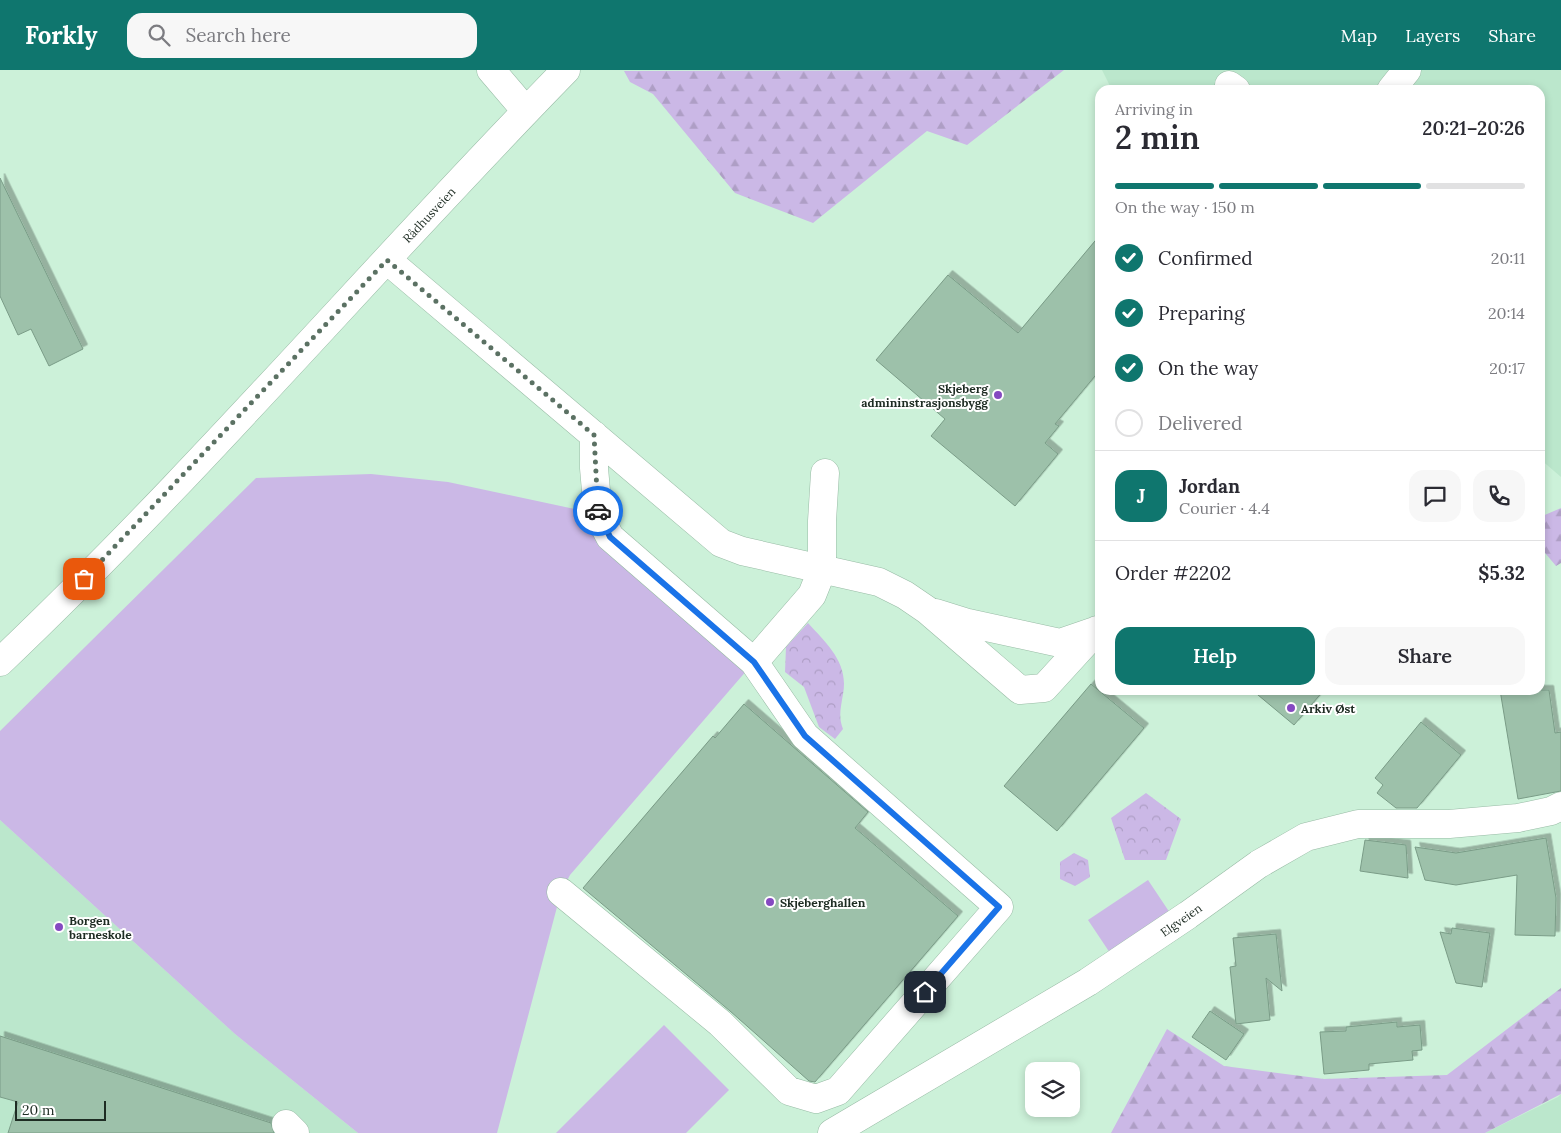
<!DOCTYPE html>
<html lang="en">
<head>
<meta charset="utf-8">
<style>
	:root { --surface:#fff; --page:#f7f7f7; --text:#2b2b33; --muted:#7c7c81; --line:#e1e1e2; --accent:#0f766e }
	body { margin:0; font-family:Lora,serif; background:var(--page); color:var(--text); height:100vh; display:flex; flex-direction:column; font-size:19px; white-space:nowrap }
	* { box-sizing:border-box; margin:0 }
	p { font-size:16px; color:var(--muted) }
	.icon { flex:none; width:28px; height:28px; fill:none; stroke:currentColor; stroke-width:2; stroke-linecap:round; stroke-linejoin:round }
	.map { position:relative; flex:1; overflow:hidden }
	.details { position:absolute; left:1095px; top:15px; width:450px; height:610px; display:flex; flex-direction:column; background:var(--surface); border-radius:15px; box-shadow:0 2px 8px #0003 }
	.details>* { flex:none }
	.buttons { position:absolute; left:1025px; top:992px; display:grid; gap:10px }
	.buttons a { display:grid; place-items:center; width:55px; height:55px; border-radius:10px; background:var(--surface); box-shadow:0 2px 8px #0003; font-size:25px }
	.scale { position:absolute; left:15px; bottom:12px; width:91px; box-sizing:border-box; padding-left:5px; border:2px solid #1e2c23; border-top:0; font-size:14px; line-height:18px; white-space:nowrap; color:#1e2c23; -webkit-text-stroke:4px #fff; paint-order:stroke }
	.pin { position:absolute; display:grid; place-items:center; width:42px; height:42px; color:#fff; margin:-21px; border-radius:10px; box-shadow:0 2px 8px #0006 }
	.courier { position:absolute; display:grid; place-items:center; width:50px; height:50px; margin:-25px; border:4px solid #1a73e8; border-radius:50%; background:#fff; color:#222; box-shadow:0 1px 6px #0007 }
	.summary em { font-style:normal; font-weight:600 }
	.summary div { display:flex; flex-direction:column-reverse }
	.summary { display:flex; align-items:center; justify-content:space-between; height:85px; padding:0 20px }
	h1 { font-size:32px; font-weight:600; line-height:38px }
	.bar { display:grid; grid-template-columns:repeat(4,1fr); gap:8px 5px; align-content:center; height:60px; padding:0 20px }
	.bar i { height:6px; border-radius:4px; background:var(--line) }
	.bar .current { background:var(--accent) }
	.bar p { grid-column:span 4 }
	.line { display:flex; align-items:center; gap:12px; padding:0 20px; border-top:1px solid var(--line) }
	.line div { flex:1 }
	.round { display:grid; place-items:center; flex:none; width:52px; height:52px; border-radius:15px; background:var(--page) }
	ol { padding:0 20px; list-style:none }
	li { display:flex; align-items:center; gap:15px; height:55px }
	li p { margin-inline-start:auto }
	li .icon { padding:5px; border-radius:50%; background:var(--accent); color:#fff; stroke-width:4 }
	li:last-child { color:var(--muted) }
	li i { width:28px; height:28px; border:2px solid var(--line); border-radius:50% }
	.button { display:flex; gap:10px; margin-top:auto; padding:10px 20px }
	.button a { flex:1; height:58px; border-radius:15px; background:var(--accent); color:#fff; font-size:20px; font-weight:600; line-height:58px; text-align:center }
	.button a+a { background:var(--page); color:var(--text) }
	header { display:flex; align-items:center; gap:30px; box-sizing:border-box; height:70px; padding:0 25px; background:var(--accent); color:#fff }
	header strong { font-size:24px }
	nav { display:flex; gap:28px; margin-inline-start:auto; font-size:18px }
	.search { width:350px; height:45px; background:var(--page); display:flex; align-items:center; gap:12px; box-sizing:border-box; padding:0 18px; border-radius:15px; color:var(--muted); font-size:19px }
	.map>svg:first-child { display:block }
	.built { fill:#bbe7cc }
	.green { fill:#cbb8e6 }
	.forest { fill:url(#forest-firs) }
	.park { fill:url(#park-crowns) }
	.building { fill:#9dc1aa; stroke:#7a9c87; filter:url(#shadow) }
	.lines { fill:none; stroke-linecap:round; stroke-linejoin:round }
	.minor-casing { stroke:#98bba5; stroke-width:29 }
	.minor { stroke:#fff; stroke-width:28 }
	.done { stroke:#5b7163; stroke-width:5; stroke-dasharray:0 9 }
	.route { stroke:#1a73e8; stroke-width:6 }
	.poi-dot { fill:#854ac1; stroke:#fff; stroke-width:2 }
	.labels { text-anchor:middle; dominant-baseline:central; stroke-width:4; stroke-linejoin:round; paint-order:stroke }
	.street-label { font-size:12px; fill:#1e2c23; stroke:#fff }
	.poi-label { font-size:12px; font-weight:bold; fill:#1e2c23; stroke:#fff; text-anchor:start }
</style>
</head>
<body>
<header>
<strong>Forkly</strong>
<div class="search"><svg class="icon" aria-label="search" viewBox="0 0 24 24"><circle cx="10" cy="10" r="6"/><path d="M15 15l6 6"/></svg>Search here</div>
<nav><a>Map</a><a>Layers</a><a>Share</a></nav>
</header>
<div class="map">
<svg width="1561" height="1063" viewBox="0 0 1561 1063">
	<defs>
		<pattern id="forest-firs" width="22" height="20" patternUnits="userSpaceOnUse" patternTransform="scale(1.25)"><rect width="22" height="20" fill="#cbb8e6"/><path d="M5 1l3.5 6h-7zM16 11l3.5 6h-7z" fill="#ae9ec5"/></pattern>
		<pattern id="park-crowns" width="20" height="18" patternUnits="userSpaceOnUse" patternTransform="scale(1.25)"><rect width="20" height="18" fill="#cbb8e6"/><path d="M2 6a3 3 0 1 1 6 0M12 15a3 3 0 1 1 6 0" fill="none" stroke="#ae9ec5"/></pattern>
		<filter id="shadow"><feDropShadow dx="4.5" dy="-4.5" stdDeviation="0" flood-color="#0004"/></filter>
	</defs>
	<rect width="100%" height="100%" fill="#ccf1d9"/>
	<path class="built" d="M 1102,0 L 1561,0 L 1561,407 L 1540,389 L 1540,20 L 1112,20 Z
		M 0,750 L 235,964 L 358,1063 L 0,1063 Z
		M 1561,1024 L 1561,1063 L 1485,1063 L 1558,1027 Z"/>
	<path class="green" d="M 371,404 L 448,412 L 598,444 L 754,592 L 570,805 L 561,822 L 497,1063 L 358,1063 L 235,964 L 0,750 L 0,661 L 256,408 Z
		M 1148,810 L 1170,843 L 1110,883 L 1088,850 Z
		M 664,955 L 729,1020 L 686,1063 L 556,1063 Z"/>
	<path class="forest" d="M 1064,0 L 967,75 L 927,61 L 813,153 L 735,123 L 653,24 L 630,12 L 624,1 Z
		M 1561,438 L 1561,493 L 1556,496 L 1540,477 L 1540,447 Z
		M 1561,918 L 1561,1024 L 1485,1063 L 1111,1063 L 1167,959 L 1224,996 L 1324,1009 L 1447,1005 Z"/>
	<path class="park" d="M 808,553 C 827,574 849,593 843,624 C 841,637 838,647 843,659 L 835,669 L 819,657 L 804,617 L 785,602 L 786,577 Z
		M 1146,723 L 1181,749 L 1166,790 L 1125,790 L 1111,748 Z
		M 1074,783 L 1088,790 L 1090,807 L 1075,816 L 1060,809 L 1060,792 Z"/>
	<path class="building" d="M 0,108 L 83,279 L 49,296 L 31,259 L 18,265 L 0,226 Z
		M 1100,165 L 1100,300 L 1055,354 L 1059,356 L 1045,373 L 1058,384 L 1015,436 L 931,366 L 945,349 L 876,290 L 948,205 L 1018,263 Z
		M 1091,614 L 1144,658 L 1057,761 L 1004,716 Z
		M 1252,620 L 1324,620 L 1294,655 Z
		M 1500,620 L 1549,620 L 1555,663 L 1561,662 L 1561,721 L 1518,729 Z
		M 744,634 L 868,742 L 855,758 L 958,846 L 815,1012 L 809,1011 L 730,941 L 583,818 L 713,666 L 715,668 Z
		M 1421,652 L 1461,685 L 1417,738 L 1396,738 L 1377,723 L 1383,715 L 1375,708 Z
		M 1546,768 L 1556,828 L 1555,866 L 1515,865 L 1517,805 L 1456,815 L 1425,810 L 1415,777 L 1456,783 Z
		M 1365,770 L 1406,775 L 1408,808 L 1360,801 Z
		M 1452,858 L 1490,863 L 1482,917 L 1456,913 L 1440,862 L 1451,864 Z
		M 1276,864 L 1282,921 L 1266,908 L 1270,950 L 1236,954 L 1230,897 L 1236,896 L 1233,868 Z
		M 1210,941 L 1244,964 L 1226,990 L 1192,967 Z
		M 1397,952 L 1397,957 L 1420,955 L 1422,980 L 1412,981 L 1413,990 L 1369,994 L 1369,1000 L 1324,1004 L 1320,962 L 1346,961 L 1346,957 Z
		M 0,966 L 271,1053 L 274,1063 L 8,1063 L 18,1032 L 0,1027 Z"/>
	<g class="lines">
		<g class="minor-casing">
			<path id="minor" d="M 491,0 L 526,41
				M 1229,15 L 1236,20
				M 1391,20 L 1407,0
				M 387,190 L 721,473 L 742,481 L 879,512 L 905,525 L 927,540 L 1020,620 L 1044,618 L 1097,560
				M 936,543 L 968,553 L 1060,573 L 1095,561
				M 0,592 C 198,404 375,195 566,0
				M 754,592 L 812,525 L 822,500 L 822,451 L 825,403
				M 561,822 L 720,953 L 789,1021 L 816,1029 L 838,1021 L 999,837 L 805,666 L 754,592 L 610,467 L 598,444 L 594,398 L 594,365
				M 286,1054 L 295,1063
				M 832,1063 L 1088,912 L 1188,845 L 1259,794 L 1306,767 L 1358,754 L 1449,754 L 1518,748 L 1551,741 L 1561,736"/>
		</g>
		<use href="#minor" class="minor"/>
	</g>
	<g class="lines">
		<path class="done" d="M 84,509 L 387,190 L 594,365 L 598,441"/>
		<path class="route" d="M 598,441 L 610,467 L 754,592 L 805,666 L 999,837 L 925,922"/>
	</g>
	<g class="poi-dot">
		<circle cx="998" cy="325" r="5"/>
		<circle cx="1291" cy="638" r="5"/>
		<circle cx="770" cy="832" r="5"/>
		<circle cx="59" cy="857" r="5"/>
	</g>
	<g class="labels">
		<g class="street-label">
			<text transform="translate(429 145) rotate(-47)">Rådhusveien</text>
			<text transform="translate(1181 850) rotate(-35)">Elgveien</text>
		</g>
		<g class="poi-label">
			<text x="988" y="318" text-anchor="end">Skjeberg<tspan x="988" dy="14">admininstrasjonsbygg</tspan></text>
			<text x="1301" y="638">Arkiv Øst</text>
			<text x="780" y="832">Skjeberghallen</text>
			<text x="69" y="850">Borgen<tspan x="69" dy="14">barneskole</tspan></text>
		</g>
	</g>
</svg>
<div class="buttons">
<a><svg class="icon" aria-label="layers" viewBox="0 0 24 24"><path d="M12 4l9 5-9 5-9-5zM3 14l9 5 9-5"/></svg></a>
</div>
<div class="scale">20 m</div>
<div class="pin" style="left:84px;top:509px;background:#ea580c"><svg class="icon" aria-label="bag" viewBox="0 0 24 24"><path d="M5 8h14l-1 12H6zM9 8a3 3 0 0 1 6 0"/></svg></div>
<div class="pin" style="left:925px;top:922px;background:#1f2937"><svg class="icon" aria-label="home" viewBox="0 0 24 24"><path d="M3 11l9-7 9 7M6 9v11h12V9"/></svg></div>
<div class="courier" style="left:598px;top:441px"><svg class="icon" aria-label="car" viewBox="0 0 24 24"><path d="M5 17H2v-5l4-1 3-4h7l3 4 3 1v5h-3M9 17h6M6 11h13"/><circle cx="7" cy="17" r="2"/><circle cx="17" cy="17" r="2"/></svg></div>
<section class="details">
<div class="summary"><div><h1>2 min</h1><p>Arriving in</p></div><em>20:21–20:26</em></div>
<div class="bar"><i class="current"></i><i class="current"></i><i class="current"></i><i></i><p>On the way · 150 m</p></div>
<ol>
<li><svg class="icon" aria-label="check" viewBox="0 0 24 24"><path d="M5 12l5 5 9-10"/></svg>Confirmed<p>20:11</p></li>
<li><svg class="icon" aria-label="check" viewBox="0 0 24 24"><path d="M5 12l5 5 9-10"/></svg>Preparing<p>20:14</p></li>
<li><svg class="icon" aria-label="check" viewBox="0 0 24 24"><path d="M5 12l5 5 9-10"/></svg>On the way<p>20:17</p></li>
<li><i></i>Delivered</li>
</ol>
<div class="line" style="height:90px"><b class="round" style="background:var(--accent);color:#fff">J</b><div><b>Jordan</b><p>Courier · 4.4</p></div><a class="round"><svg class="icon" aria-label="chat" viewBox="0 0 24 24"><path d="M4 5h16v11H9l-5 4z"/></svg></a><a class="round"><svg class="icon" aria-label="phone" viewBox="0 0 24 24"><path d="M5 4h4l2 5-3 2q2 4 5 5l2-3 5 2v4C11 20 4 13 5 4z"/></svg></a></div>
<div class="line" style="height:65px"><div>Order #2202</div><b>$5.32</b></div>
<div class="button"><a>Help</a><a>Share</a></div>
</section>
</div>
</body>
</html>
